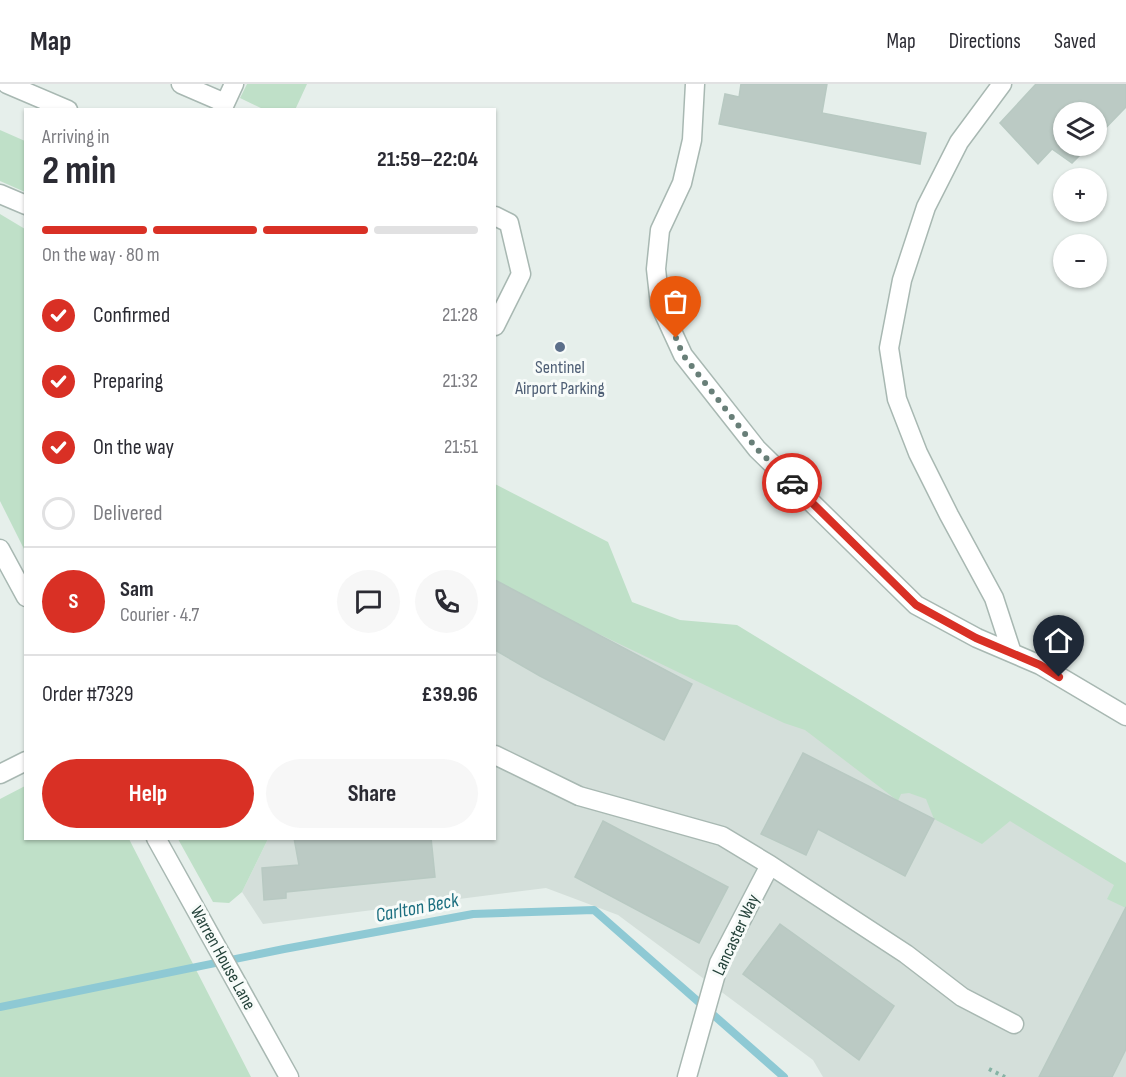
<!DOCTYPE html>
<html lang="en">
<head>
<meta charset="utf-8">
<style>
	:root { --surface:#fff; --page:#f7f7f7; --text:#2b2b33; --muted:#7c7c81; --line:#e1e1e2; --accent:#d93025 }
	body { margin:0; font-family:"Sofia Sans Condensed",sans-serif; background:var(--page); color:var(--text); height:100vh; display:flex; flex-direction:column; font-size:22px; white-space:nowrap }
	* { box-sizing:border-box; margin:0 }
	p { font-size:20px; color:var(--muted) }
	.icon { flex:none; width:33px; height:33px; fill:none; stroke:currentColor; stroke-width:2; stroke-linecap:round; stroke-linejoin:round }
	.map { position:relative; flex:1; overflow:hidden }
	.sheet { position:absolute; left:24px; top:24px; width:472px; height:732px; display:flex; flex-direction:column; background:var(--surface); border-radius:0px; box-shadow:0 2px 4px #0004 }
	.sheet>* { flex:none }
	.controls { position:absolute; left:1053px; top:18px; display:grid; gap:12px }
	.controls a { display:grid; place-items:center; width:54px; height:54px; border-radius:50%; background:var(--surface); box-shadow:0 2px 4px #0004; font-size:30px }
	.pin { position:absolute; display:grid; place-items:center; width:51px; height:51px; color:#fff; margin:-62px -26px; border-radius:50% 50% 50% 0; rotate:-45deg; box-shadow:0 0 6px #0007 }
	.pin .icon { rotate:45deg }
	.courier { position:absolute; display:grid; place-items:center; width:60px; height:60px; margin:-30px; border:4px solid #d93025; border-radius:50%; background:#fff; color:#222; box-shadow:0 2px 8px #0007 }
	.head em { font-style:normal; font-weight:700 }
	.head div { display:flex; flex-direction:column-reverse }
	.head { display:flex; align-items:center; justify-content:space-between; height:102px; padding:0 18px }
	h1 { font-size:39px; font-weight:700; line-height:45px }
	.bar { display:grid; grid-template-columns:repeat(4,1fr); gap:9px 6px; align-content:center; height:72px; padding:0 18px }
	.bar i { height:8px; border-radius:4px; background:var(--line) }
	.bar .on { background:var(--accent) }
	.bar p { grid-column:span 4 }
	.line { display:flex; align-items:center; gap:15px; padding:0 18px; border-top:2px solid var(--line) }
	.line div { flex:1 }
	.round { display:grid; place-items:center; flex:none; width:63px; height:63px; border-radius:32px; background:var(--page) }
	ol { padding:0 18px; list-style:none }
	li { display:flex; align-items:center; gap:18px; height:66px }
	li p { margin-inline-start:auto }
	li .icon { padding:6px; border-radius:50%; background:var(--accent); color:#fff; stroke-width:4 }
	li:last-child { color:var(--muted) }
	li i { width:33px; height:33px; border:3px solid var(--line); border-radius:50% }
	.cta { display:flex; gap:12px; margin-top:auto; padding:12px 18px }
	.cta a { flex:1; height:69px; border-radius:36px; background:var(--accent); color:#fff; font-size:24px; font-weight:700; line-height:69px; text-align:center }
	.cta a+a { background:var(--page); color:var(--text) }
	header { display:flex; align-items:center; gap:36px; box-sizing:border-box; height:84px; padding:0 30px; background:var(--surface); border-bottom:2px solid var(--line) }
	header strong { font-size:28px }
	nav { display:flex; gap:33px; margin-inline-start:auto; font-size:21px }
	.map>svg:first-child { display:block }
	.built { fill:#d4dfda }
	.green { fill:#bfe0c8 }
	.lines { fill:none; stroke-linecap:round; stroke-linejoin:round }
	.stream { stroke:#8ec9d4; stroke-width:8 }
	.building { fill:#bbcac4; stroke:#b8c9c2; stroke-width:1.5 }
	.minor-casing { stroke:#a8b8b2; stroke-width:21 }
	.path { stroke:#86b3a5; stroke-width:4; stroke-dasharray:3 4.5; stroke-linecap:butt }
	.minor { stroke:#fff; stroke-width:18 }
	.done { stroke:#687f78; stroke-width:6; stroke-dasharray:0 10.8 }
	.route { stroke:#d93025; stroke-width:8 }
	.service-dot { fill:#5c6f8a; stroke:#f7fbf9; stroke-width:2 }
	.labels { text-anchor:middle; dominant-baseline:central; stroke-width:6; stroke-linejoin:round; paint-order:stroke }
	.service-label { font-size:18px; fill:#4e5e75; stroke:#f7fbf9 }
	.street-label { font-size:18px; fill:#24423a; stroke:#f7fbf9 }
	.water-label { font-size:20px; font-style:italic; fill:#1c6f80; stroke:#f7fbf9 }
</style>
</head>
<body>
<header>
<strong>Map</strong>
<nav><a>Map</a><a>Directions</a><a>Saved</a></nav>
</header>
<div class="map">
<svg width="1126" height="993" viewBox="0 0 1126 993">
	<rect width="100%" height="100%" fill="#e6efeb"/>
	<path class="built" d="M 495,460 L 1126,789 L 1126,993 L 823,993 L 813,976 L 618,831 L 546,804 L 263,840 L 242,808 L 268,755 L 495,754 Z"/>
	<path class="green" d="M 247,0 L 307,0 L 295,26 L 263,25 L 240,14 Z
		M 0,46 L 25,57 L 25,108 L 0,97 Z
		M 0,130 L 25,145 L 25,467 L 0,417 Z
		M 495,400 L 608,458 L 632,518 L 680,536 L 737,541 L 1126,779 L 1126,824 L 1107,815 L 1114,801 L 1010,737 L 982,760 L 934,735 L 926,715 L 909,709 L 901,710 L 898,717 L 805,646 L 784,639 L 495,500 Z
		M 25,702 L 26,754 L 129,755 L 251,993 L 0,993 L 0,715 Z
		M 178,755 L 268,755 L 242,808 L 229,819 L 213,818 Z"/>
	<g class="lines">
		<path class="stream" d="M 0,923 L 284,865 L 473,830 L 594,826 L 784,993"/>
	</g>
	<path class="building" d="M 741,0 L 827,0 L 822,29 L 926,49 L 920,80 L 719,40 L 725,10 L 739,13 Z
		M 1036,0 L 1126,0 L 1126,23 L 1096,54 L 1096,28 L 1064,28 L 1064,62 L 1089,62 L 1072,79 L 1052,65 L 1038,80 L 1000,39 Z
		M 495,496 L 692,600 L 664,656 L 540,592 L 495,566 Z
		M 803,669 L 934,735 L 905,792 L 818,745 L 806,771 L 761,750 Z
		M 603,737 L 728,803 L 699,859 L 575,793 Z
		M 294,754 L 431,754 L 435,793 L 286,808 L 286,814 L 264,816 L 262,784 L 299,781 Z
		M 1126,823 L 1126,965 L 1112,993 L 1039,993 Z
		M 780,840 L 894,922 L 859,976 L 743,890 Z"/>
	<g class="lines">
		<g class="minor-casing">
			<path id="minor" d="M 7,0 L 68,26
				M 181,0 L 225,19
				M 695,0 L 692,56 L 682,99 L 660,146 L 656,185 L 660,221 L 683,271 L 757,365 L 916,521 L 977,554 L 1040,581 L 1126,632
				M 1002,0 L 959,58 L 926,123 L 902,196 L 889,264 L 897,315 L 918,369 L 949,431 L 994,514 L 1012,569
				M 222,26 L 234,0
				M 0,110 L 26,121
				M 495,132 L 509,139 L 521,190 L 495,242
				M 0,465 L 26,513
				M 495,671 L 579,712 L 722,752 L 770,781 L 906,870 L 962,913 L 1014,940
				M 0,690 L 26,677
				M 156,754 L 289,993
				M 687,993 L 719,879 L 770,781"/>
		</g>
		<path class="path" d="M 989,985 L 1005,993"/>
		<use href="#minor" class="minor"/>
	</g>
	<g class="lines">
		<path class="done" d="M 676,254 L 683,271 L 757,365 L 792,399"/>
		<path class="route" d="M 792,399 L 916,521 L 976,554 L 1040,581 L 1059,593"/>
	</g>
	<circle class="service-dot" cx="560" cy="263" r="6"/>
	<g class="labels">
		<g class="service-label">
			<text x="560" y="283">Sentinel<tspan x="560" dy="21">Airport Parking</tspan></text>
		</g>
		<g class="street-label">
			<text transform="translate(736 851) rotate(-65)">Lancaster Way</text>
			<text transform="translate(223 874) rotate(61)">Warren House Lane</text>
		</g>
		<g class="water-label">
			<text transform="translate(417 824) rotate(-11)">Carlton Beck</text>
		</g>
	</g>
</svg>
<div class="controls">
<a><svg class="icon" aria-label="layers" viewBox="0 0 24 24"><path d="M12 4l9 5-9 5-9-5zM3 14l9 5 9-5"/></svg></a>
<a>+</a>
<a>−</a>
</div>
<div class="pin" style="left:676px;top:254px;background:#ea580c"><svg class="icon" aria-label="bag" viewBox="0 0 24 24"><path d="M5 8h14l-1 12H6zM9 8a3 3 0 0 1 6 0"/></svg></div>
<div class="pin" style="left:1059px;top:593px;background:#1f2937"><svg class="icon" aria-label="home" viewBox="0 0 24 24"><path d="M3 11l9-7 9 7M6 9v11h12V9"/></svg></div>
<div class="courier" style="left:792px;top:399px"><svg class="icon" aria-label="car" viewBox="0 0 24 24"><path d="M5 17H2v-5l4-1 3-4h7l3 4 3 1v5h-3M9 17h6M6 11h13"/><circle cx="7" cy="17" r="2"/><circle cx="17" cy="17" r="2"/></svg></div>
<section class="sheet">
<div class="head"><div><h1>2 min</h1><p>Arriving in</p></div><em>21:59–22:04</em></div>
<div class="bar"><i class="on"></i><i class="on"></i><i class="on"></i><i></i><p>On the way · 80 m</p></div>
<ol>
<li><svg class="icon" aria-label="check" viewBox="0 0 24 24"><path d="M5 12l5 5 9-10"/></svg>Confirmed<p>21:28</p></li>
<li><svg class="icon" aria-label="check" viewBox="0 0 24 24"><path d="M5 12l5 5 9-10"/></svg>Preparing<p>21:32</p></li>
<li><svg class="icon" aria-label="check" viewBox="0 0 24 24"><path d="M5 12l5 5 9-10"/></svg>On the way<p>21:51</p></li>
<li><i></i>Delivered</li>
</ol>
<div class="line" style="height:108px"><b class="round" style="background:var(--accent);color:#fff">S</b><div><b>Sam</b><p>Courier · 4.7</p></div><a class="round"><svg class="icon" aria-label="chat" viewBox="0 0 24 24"><path d="M4 5h16v11H9l-5 4z"/></svg></a><a class="round"><svg class="icon" aria-label="phone" viewBox="0 0 24 24"><path d="M5 4h4l2 5-3 2q2 4 5 5l2-3 5 2v4C11 20 4 13 5 4z"/></svg></a></div>
<div class="line" style="height:78px"><div>Order #7329</div><b>£39.96</b></div>
<div class="cta"><a>Help</a><a>Share</a></div>
</section>
</div>
</body>
</html>
